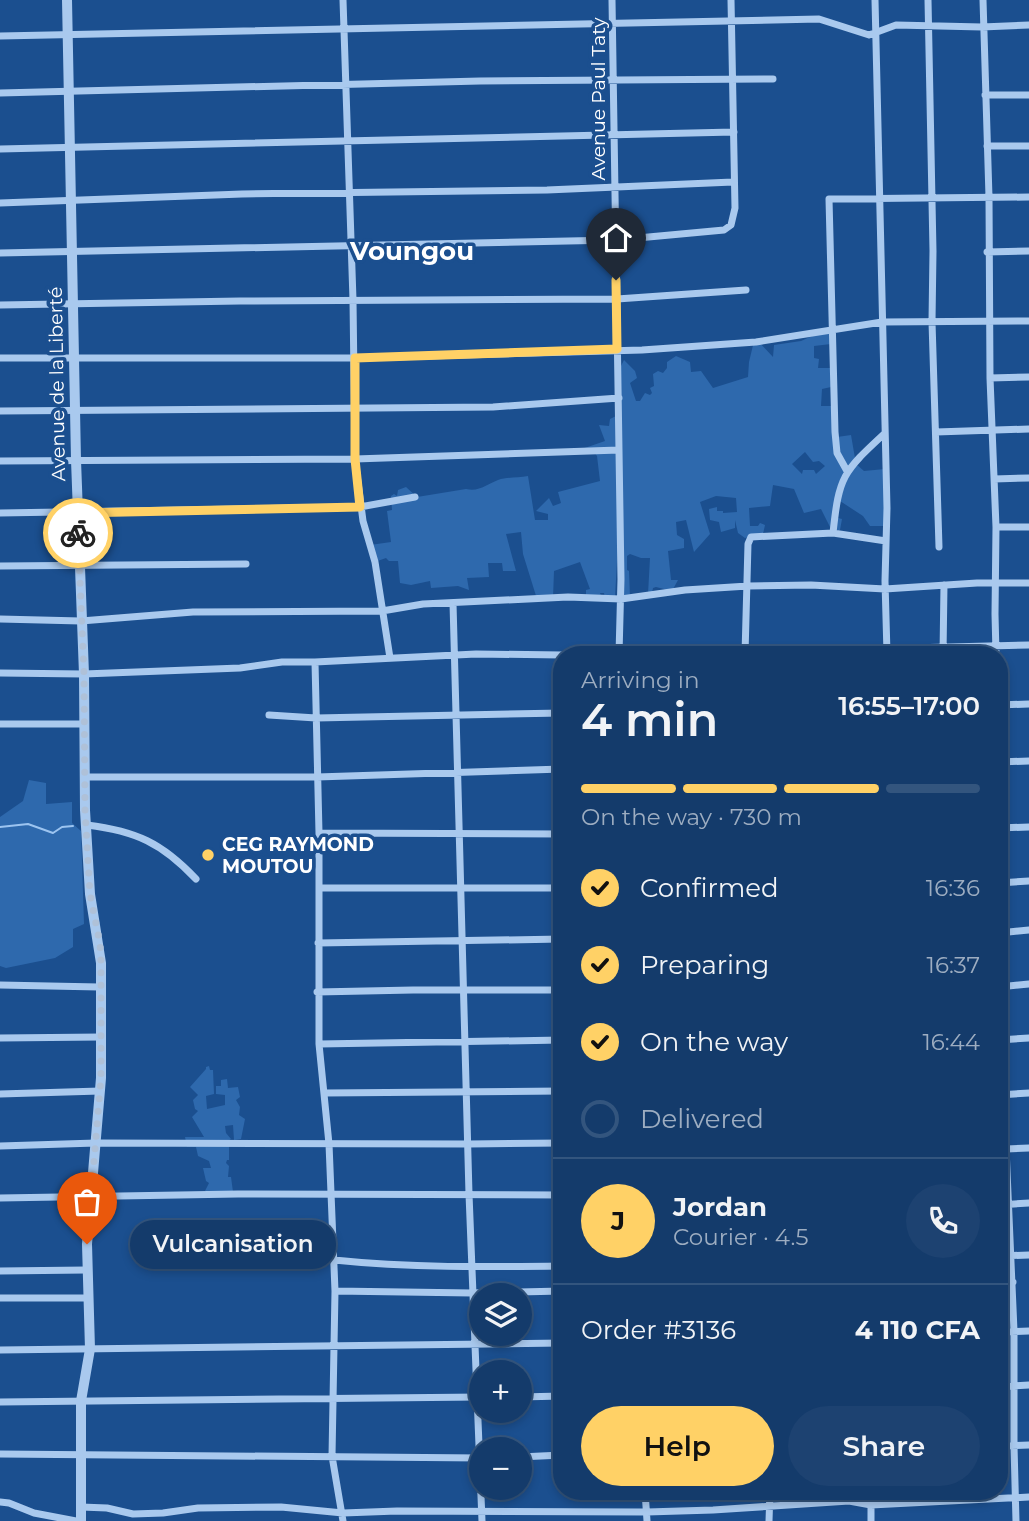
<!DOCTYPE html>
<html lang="en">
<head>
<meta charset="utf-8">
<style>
	:root { --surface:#143b6b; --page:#1d4271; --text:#f1f3f6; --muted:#9dadc1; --line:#33557e; --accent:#ffd166 }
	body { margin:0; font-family:Montserrat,sans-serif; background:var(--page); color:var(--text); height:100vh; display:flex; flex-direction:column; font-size:26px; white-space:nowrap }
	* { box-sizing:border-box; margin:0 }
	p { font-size:23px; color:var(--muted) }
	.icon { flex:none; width:38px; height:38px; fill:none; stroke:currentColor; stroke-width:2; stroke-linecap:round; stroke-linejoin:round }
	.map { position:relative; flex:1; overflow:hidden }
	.drawer { position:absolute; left:553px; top:646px; width:455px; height:854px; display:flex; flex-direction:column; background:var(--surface); border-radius:28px; box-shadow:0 4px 10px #0003,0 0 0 2px var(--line) }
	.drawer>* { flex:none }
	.tools { position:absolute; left:469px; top:1283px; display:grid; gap:14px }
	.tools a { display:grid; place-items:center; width:63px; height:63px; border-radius:50%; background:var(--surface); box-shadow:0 4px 10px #0003,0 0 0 2px var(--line); font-size:35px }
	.pin { position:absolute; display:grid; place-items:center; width:60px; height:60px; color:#fff; margin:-72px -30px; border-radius:50% 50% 50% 0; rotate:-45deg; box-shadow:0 0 7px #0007 }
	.pin .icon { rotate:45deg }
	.courier { position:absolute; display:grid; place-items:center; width:70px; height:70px; margin:-35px; border:5px solid #ffd166; border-radius:50%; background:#fff; color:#222; box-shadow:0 2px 9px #0007 }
	.bubble { position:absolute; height:49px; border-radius:24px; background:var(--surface); box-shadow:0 4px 10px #0003,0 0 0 2px var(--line); font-size:23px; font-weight:600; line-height:49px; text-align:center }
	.summary em { font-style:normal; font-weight:600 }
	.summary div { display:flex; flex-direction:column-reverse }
	.summary { display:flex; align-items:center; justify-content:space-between; height:119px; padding:0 28px }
	h1 { font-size:46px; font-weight:600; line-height:52px }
	.bar { display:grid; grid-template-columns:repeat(4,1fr); gap:10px 7px; align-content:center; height:84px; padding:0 28px }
	.bar i { height:9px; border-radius:5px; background:var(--line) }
	.bar .on { background:var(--accent) }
	.bar p { grid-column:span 4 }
	.line { display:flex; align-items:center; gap:18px; padding:0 28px; border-top:2px solid var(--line) }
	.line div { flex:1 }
	.round { display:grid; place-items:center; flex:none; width:74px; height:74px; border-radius:37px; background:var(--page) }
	ol { padding:0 28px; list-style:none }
	li { display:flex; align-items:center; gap:21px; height:77px }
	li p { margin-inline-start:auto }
	li .icon { padding:7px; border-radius:50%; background:var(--accent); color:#111; stroke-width:4 }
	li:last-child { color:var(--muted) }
	li i { width:38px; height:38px; border:4px solid var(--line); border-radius:50% }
	.action { display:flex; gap:14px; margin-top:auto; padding:14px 28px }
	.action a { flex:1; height:80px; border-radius:42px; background:var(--accent); color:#111; font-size:28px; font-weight:600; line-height:80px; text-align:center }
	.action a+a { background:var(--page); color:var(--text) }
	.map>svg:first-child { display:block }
	.green { fill:#2e69ad; fill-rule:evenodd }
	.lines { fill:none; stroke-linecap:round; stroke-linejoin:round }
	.stream { stroke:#9cc4f0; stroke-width:2 }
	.minor { stroke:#a9c9ee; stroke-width:7 }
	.tertiary { stroke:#a9c9ee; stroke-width:10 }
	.done { stroke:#afc1d8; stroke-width:7; stroke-dasharray:0 12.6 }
	.route { stroke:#ffd166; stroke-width:9 }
	.poi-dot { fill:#ffd166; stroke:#1b4f8f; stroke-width:2.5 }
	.labels { text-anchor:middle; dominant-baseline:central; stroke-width:7; stroke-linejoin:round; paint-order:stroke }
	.street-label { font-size:19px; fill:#fff; stroke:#1b4f8f }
	.poi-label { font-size:19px; font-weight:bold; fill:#fff; stroke:#1b4f8f; text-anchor:start }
	.district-label { font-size:26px; font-weight:bold; fill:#fff; stroke:#1b4f8f }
</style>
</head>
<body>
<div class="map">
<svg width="1029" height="1521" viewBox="0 0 1029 1521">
	<rect width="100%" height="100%" fill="#1b4f8f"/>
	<path class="green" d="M 821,332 L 829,333 L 831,344 L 814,346 L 814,358 L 819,359 L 818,368 L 830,368 L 831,387 L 822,389 L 821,406 L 831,406 L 837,437 L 851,435 L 856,464 L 864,471 L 885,469 L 884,526 L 870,526 L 863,516 L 840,501 L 838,518 L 842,519 L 840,530 L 832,531 L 821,509 L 804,513 L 794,489 L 773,485 L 770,506 L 749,508 L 750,526 L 758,526 L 760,523 L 765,525 L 763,534 L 745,538 L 738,533 L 735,520 L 735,528 L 721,532 L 719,522 L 710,520 L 709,509 L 717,507 L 717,511 L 723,511 L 723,513 L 737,512 L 736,498 L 716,496 L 700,502 L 710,534 L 694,552 L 686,520 L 676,522 L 677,535 L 684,539 L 684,548 L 668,551 L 671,580 L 678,580 L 672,591 L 656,587 L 653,588 L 652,593 L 648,594 L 650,558 L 641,558 L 630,554 L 627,556 L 627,570 L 629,571 L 630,597 L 623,598 L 618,543 L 615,598 L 605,598 L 604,593 L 600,593 L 602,598 L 586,598 L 586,590 L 590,589 L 580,562 L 554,571 L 553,598 L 537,599 L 523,554 L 521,532 L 506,534 L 516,571 L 503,571 L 502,563 L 488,563 L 489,577 L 467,578 L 469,590 L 458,586 L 431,588 L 430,581 L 411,585 L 400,583 L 398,561 L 389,561 L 386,558 L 372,563 L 370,545 L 391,542 L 387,511 L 392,510 L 391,496 L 394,494 L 397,496 L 398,490 L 406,487 L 417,497 L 466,489 C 480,492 487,484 498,480 C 507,477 518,478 528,476 L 535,520 L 548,520 L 548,514 L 536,511 L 549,498 L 553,506 L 561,503 L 558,492 L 600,481 L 597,456 L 593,451 L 576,451 L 605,441 L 599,425 L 609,426 L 610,419 L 616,416 L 621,366 L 624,360 L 635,371 L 637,378 L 630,383 L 636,401 L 640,401 L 645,393 L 650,395 L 652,393 L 650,388 L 654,386 L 653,374 L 658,371 L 663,373 L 667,368 L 667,362 L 676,356 L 690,362 L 691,372 L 701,371 L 713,388 L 748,377 L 749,362 L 754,341 L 758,341 L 773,357 L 774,345 L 801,341 ZM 805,452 L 813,462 L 819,461 L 825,466 L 816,474 L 814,470 L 803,470 L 802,474 L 792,464 Z
		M 29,780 L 46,783 L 46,804 L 72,802 L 72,823 L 81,831 L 84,924 L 73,929 L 73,947 L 55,958 L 6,968 L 0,966 L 0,817 L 23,801 Z
		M 209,1066 L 210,1070 L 213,1070 L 214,1094 L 206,1096 L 207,1109 L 225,1105 L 225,1095 L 216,1094 L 216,1086 L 221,1086 L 221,1080 L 227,1079 L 228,1088 L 238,1087 L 240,1097 L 236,1100 L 240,1107 L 239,1115 L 245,1119 L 241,1139 L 234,1140 L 233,1125 L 225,1126 L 226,1133 L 231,1139 L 226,1142 L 229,1145 L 229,1160 L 227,1160 L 226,1163 L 229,1166 L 228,1177 L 231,1177 L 233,1192 L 205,1191 L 209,1183 L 206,1181 L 203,1168 L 211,1168 L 209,1161 L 198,1156 L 196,1147 L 187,1147 L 185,1137 L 204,1137 L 192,1117 L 198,1111 L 195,1109 L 193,1100 L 198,1095 L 190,1087 L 206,1069 L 206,1067 Z"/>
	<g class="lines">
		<path class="stream" d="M 0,827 L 28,824 L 53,833 L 62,827 L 73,826"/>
		<path class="minor" d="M 343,0 L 353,300 L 355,459 L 363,521 L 375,562 L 390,658
			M 612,0 L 621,579 L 619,654
			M 875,0 L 887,508 L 885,581 L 887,654
			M 928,0 L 933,251 L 932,322 L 939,547
			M 983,0 L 989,197 L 990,378 L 996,527 L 995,614 L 996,654
			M 0,36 L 819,19 L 869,35 L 896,25 L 982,27 L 1029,25
			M 0,93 L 480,81 L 773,79
			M 985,95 L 1029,95
			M 987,146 L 1029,146
			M 0,149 L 734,132
			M 0,203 L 242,194 L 547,190 L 733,182
			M 987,252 L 1029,251
			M 0,253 L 616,240 L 724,230 L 731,225 L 735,208 L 731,0
			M 0,305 L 240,301 L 617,299 L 746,290
			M 0,358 L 354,358 L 642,350 L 756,342 L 882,322 L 1029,321
			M 990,378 L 1029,377
			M 0,411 L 493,407 L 619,398
			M 936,432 L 1029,429
			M 0,461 L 355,459 L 619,450
			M 847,471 L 837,453 L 835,432 L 829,199 L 1029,197
			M 994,479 L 1029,478
			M 0,513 L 360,507 L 415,497
			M 996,527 L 1029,527
			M 833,533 C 839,476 843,472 884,434
			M 0,566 L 246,564
			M 453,603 L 469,1194 L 482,1521
			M 0,619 L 81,621 L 193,612 L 382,611 L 423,604 L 568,597 L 621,599 L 685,590 L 748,586 L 811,585 L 885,589 L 977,583 L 1029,583
			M 669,654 L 1029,645
			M 745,654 L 748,544 L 751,537 L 833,533 L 886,541
			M 943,654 L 944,585
			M 315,662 L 319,833 L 319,1044 L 329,1144 L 335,1291 L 332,1456 L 343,1521
			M 0,673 L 84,674 L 240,668 L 282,662 L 315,662 L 476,654 L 562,655
			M 999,705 L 1029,704
			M 269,715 L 316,718 L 562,713
			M 0,724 L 85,724
			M 999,762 L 1029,761
			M 85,777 L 317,777 L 562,769
			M 87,825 C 136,831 162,843 196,879
			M 999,828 L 1029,827
			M 319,833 L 562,834
			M 999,853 L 999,871
			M 999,883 L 1029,881
			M 999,885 L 1003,1079 L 1014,1331 L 1014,1446 L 1016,1521
			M 319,888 L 562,888
			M 999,933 L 1029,930
			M 318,943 L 562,939
			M 0,985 L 99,987
			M 999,987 L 1029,984
			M 317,992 L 413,990 L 562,990
			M 0,1038 L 101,1037
			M 999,1040 L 1029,1038
			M 319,1044 L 562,1040
			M 325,1093 L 562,1091
			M 0,1094 L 100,1091
			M 999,1095 L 1029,1093
			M 0,1146 L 96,1143 L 469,1144 L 562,1143
			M 1006,1149 L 1029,1148
			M 0,1198 L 238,1194 L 562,1195
			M 999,1205 L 1029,1203
			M 999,1256 L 1029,1255
			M 334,1260 C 410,1268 486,1267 562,1266
			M 0,1271 L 86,1270
			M 999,1282 L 1013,1282
			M 335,1291 L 472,1293 L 562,1291
			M 0,1298 L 87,1298
			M 999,1332 L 1029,1331
			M 0,1350 L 562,1343
			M 999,1387 L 1029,1385
			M 520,1397 L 562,1396
			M 0,1402 L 481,1397
			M 999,1446 L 1029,1445
			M 0,1454 L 481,1458
			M 520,1457 L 562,1455
			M 645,1491 L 647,1521
			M 0,1502 L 9,1503 L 34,1513 L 76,1521
			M 81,1507 L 107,1508 L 133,1514 L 163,1513 L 198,1508 L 281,1507 L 343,1513 L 397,1511 L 647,1512 L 713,1510 L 849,1501 L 871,1505 L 1029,1497
			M 769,1521 L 770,1491
			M 871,1521 L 871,1491"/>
		<path class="tertiary" d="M 67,0 L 76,460 L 84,674 L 85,810 L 90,894 L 101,963 L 101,1078 L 87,1244 L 90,1349 L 81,1401 L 81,1521"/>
	</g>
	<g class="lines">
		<path class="done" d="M 78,533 L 84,674 L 85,810 L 90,894 L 100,944 L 101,963 L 101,1078 L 87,1244"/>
		<path class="route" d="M 78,533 L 78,513 L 360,507 L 355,459 L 355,358 L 617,349 L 616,280"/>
	</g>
	<circle class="poi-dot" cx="208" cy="855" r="7"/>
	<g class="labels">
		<g class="street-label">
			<text transform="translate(598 99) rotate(-90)">Avenue Paul Taty</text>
			<text transform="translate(57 384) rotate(-91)">Avenue de la Liberté</text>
		</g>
		<g class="poi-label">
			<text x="222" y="844">CEG RAYMOND<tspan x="222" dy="22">MOUTOU</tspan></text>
		</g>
		<g class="district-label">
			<text x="412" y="251">Voungou</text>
		</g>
	</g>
</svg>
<div class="tools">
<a><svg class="icon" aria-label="layers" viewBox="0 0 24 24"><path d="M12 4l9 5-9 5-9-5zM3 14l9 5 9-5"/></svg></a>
<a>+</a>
<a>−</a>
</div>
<div class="pin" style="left:87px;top:1244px;background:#ea580c"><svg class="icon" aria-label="bag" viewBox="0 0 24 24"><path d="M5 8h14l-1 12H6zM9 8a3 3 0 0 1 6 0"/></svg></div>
<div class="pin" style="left:616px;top:280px;background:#1f2937"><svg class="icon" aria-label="home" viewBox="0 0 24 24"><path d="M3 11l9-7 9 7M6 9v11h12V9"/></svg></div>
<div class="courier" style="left:78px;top:533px"><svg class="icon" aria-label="bike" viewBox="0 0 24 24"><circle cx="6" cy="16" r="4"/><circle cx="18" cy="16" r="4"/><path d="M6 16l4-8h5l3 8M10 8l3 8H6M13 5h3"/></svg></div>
<div class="bubble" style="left:130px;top:1220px;width:206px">Vulcanisation</div>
<section class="drawer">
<div class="summary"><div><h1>4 min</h1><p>Arriving in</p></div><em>16:55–17:00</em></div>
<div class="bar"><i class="on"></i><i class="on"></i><i class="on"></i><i></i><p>On the way · 730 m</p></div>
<ol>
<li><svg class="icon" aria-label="check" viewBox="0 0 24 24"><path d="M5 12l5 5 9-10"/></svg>Confirmed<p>16:36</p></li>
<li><svg class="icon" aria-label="check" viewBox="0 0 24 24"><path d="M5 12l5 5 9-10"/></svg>Preparing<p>16:37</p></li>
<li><svg class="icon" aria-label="check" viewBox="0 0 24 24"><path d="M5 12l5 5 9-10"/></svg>On the way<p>16:44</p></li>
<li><i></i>Delivered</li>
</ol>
<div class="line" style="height:126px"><b class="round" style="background:var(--accent);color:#111">J</b><div><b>Jordan</b><p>Courier · 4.5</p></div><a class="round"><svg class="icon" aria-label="phone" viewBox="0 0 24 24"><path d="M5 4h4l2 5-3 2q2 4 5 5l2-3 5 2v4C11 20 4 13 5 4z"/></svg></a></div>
<div class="line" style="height:91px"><div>Order #3136</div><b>4 110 CFA</b></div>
<div class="action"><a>Help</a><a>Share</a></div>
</section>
</div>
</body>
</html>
